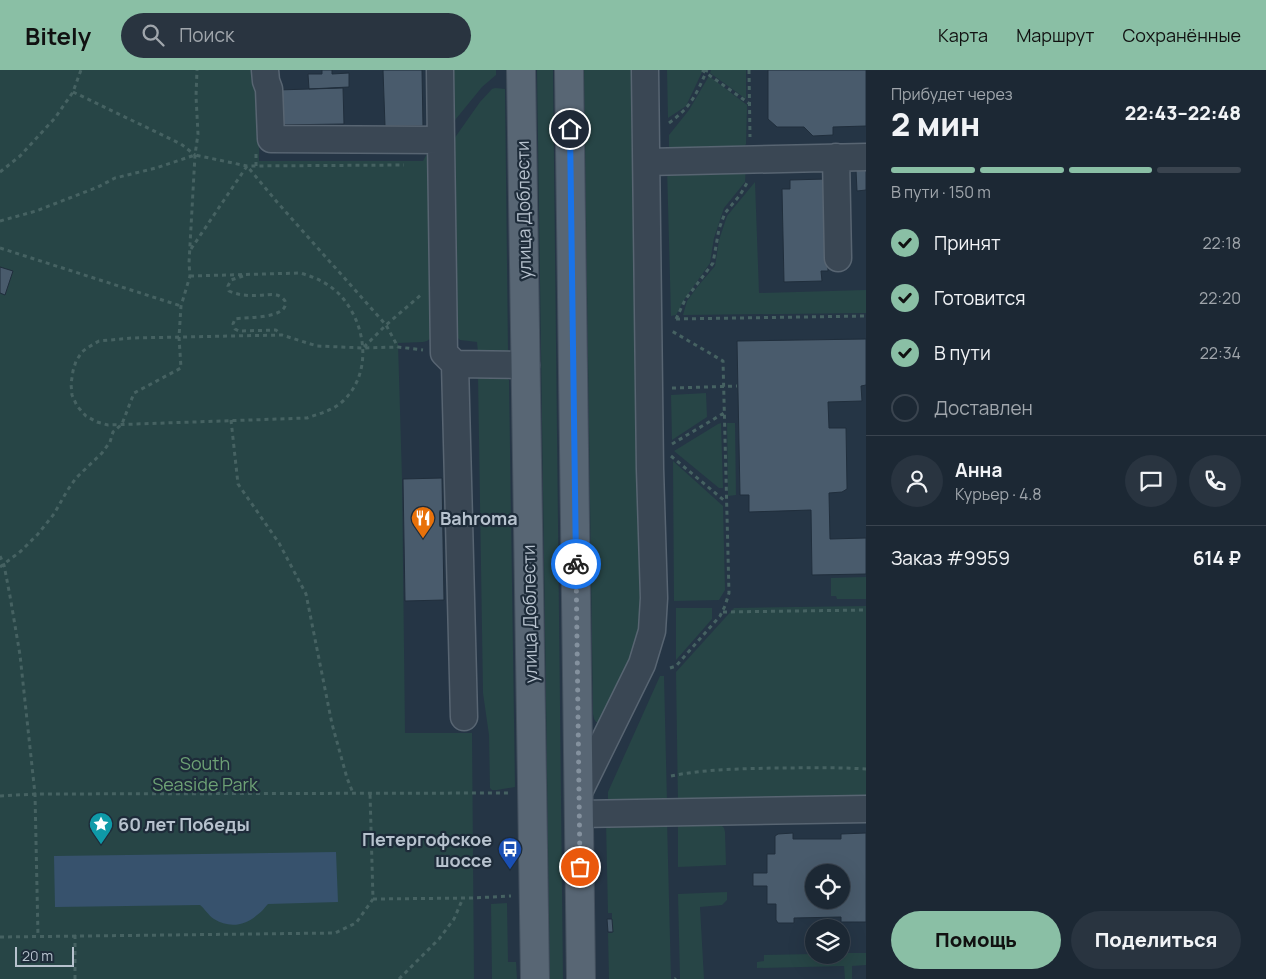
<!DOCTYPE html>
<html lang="ru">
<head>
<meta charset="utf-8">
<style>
	:root { --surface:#1c2834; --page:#293440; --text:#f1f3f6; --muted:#a0a6ac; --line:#3a444f; --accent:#8abfa5 }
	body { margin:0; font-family:Manrope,sans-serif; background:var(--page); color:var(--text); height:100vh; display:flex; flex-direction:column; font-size:19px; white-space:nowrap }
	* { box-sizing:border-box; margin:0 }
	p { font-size:16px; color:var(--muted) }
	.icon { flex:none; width:28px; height:28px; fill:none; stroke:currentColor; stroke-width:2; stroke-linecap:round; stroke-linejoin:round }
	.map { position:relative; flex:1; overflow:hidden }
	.sheet { display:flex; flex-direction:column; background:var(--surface); width:400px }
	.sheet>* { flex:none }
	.tools { position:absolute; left:805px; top:794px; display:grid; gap:10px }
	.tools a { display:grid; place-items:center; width:45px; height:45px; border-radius:50%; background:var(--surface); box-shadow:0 5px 20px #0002,0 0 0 1px var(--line); font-size:25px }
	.scale { position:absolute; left:15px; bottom:12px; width:59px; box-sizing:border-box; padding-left:5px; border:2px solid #b7c2ce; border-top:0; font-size:14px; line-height:18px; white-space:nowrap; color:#b7c2ce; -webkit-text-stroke:4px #1e2c3a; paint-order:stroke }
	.pin { position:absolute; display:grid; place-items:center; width:42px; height:42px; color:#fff; margin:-21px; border:2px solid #fff; border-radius:50%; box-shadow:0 1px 5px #0007 }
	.courier { position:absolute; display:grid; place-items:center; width:50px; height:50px; margin:-25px; border:4px solid #1a73e8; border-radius:50%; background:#fff; color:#222; box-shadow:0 1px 6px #0007 }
	.headline em { font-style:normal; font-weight:800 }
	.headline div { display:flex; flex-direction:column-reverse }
	.headline { display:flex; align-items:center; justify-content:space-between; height:85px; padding:0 25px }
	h1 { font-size:32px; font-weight:800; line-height:38px }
	.bar { display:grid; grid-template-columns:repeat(4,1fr); gap:8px 5px; align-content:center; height:60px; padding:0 25px }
	.bar i { height:6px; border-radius:4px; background:var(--line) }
	.bar .active { background:var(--accent) }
	.bar p { grid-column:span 4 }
	.line { display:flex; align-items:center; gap:12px; padding:0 25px; border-top:1px solid var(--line) }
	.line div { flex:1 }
	.round { display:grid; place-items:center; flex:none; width:52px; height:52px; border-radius:26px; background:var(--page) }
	ol { padding:0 25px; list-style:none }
	li { display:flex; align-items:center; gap:15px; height:55px }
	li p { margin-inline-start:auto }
	li .icon { padding:5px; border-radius:50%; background:var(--accent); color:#111; stroke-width:4 }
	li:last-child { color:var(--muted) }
	li i { width:28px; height:28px; border:2px solid var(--line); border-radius:50% }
	.action { display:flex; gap:10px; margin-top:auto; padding:10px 25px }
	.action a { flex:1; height:58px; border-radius:30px; background:var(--accent); color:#111; font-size:20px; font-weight:800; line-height:58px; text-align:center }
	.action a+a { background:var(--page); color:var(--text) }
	header { display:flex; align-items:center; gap:30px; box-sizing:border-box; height:70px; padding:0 25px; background:var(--accent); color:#111 }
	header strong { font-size:24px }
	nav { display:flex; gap:28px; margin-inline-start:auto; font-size:18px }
	.search { width:350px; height:45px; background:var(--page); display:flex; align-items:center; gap:12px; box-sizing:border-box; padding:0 18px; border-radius:28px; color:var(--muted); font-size:19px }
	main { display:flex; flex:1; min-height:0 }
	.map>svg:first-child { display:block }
	.green { fill:#274546 }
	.water { fill:#37526d }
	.building { fill:#495b6c; stroke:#202e3c; fill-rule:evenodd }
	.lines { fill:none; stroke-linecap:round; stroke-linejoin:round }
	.minor-casing { stroke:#586572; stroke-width:29 }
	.major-casing { stroke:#43505e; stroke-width:30 }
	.path { stroke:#466262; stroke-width:3; stroke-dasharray:4 4; stroke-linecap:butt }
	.minor { stroke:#3a4754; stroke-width:26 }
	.major { stroke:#586674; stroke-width:28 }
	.done { stroke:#84919e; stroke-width:5; stroke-dasharray:0 9 }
	.route { stroke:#1a73e8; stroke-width:6 }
	.labels { text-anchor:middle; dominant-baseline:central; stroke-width:4.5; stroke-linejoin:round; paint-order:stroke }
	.street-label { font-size:18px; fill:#b7c2ce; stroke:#1e2c3a }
	.poi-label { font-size:18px; font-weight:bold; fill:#b7c2ce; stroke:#1e2c3a; text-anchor:start }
	.park-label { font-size:18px; fill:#6da175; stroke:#1e2c3a }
</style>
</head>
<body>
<header>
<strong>Bitely</strong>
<div class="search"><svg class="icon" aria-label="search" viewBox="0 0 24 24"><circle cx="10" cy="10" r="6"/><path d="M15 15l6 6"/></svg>Поиск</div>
<nav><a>Карта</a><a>Маршрут</a><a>Сохранённые</a></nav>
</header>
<main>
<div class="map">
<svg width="866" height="909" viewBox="0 0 866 909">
	<rect width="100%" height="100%" fill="#253545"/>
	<path class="green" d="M 0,0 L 259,0 L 260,20 L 259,91 L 423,91 L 428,82 L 433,115 L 436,264 L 427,271 L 423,272 L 398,273 L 402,408 L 405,663 L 472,663 L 474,909 L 0,909 Z
		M 447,0 L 496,0 L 496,5 L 482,17 L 451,55 Z
		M 537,0 L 553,0 L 563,909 L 550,909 Z
		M 584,0 L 634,0 L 642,547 L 637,576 L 600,652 L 596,652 L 594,649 L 593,644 Z
		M 667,0 L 703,0 L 686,36 L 668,48 Z
		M 711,0 L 746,0 L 746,29 L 710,3 Z
		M 709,6 L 747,35 L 746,74 L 743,79 L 669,81 L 669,65 L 689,40 Z
		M 495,18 L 505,19 L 508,281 L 478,282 L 477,272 L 460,270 L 457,267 L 449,76 L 480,32 L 492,19 Z
		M 746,95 L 745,112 L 724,138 L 714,168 L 710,193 L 684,230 L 676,245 L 671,246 L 667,97 Z
		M 755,112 L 759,223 L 866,220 L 866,243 L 683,245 L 687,231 L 698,216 L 715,196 L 719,170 L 727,146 Z
		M 478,305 L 503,305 L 509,310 L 515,717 L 497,720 L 492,720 L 490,718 L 489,665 L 483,623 Z
		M 706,323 L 707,347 L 672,370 L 671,325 Z
		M 721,353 L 723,418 L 719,418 L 674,381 L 718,354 Z
		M 727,353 L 735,353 L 736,425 L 728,426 Z
		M 673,391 L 723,436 L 725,520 L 719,530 L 674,531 Z
		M 866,507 L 866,529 L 837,529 L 836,526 L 831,526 L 831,508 Z
		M 866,536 L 866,726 L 726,727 L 723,732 L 678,734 L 676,602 L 734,538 Z
		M 676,538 L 712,538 L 712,549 L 676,590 Z
		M 660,606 L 664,606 L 667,733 L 608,735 L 608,722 Z
		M 667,750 L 671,909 L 609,909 L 608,863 L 612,863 L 612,843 L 608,843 L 606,752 Z
		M 678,750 L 720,754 L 724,758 L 725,762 L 726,795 L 678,797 Z
		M 727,822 L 727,830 L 722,835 L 700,837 L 704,909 L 680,909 L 678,824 Z
		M 507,833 L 508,892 L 516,892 L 517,909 L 492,909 L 491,834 Z
		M 841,883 L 866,883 L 866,895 L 852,896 L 852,909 L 845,909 L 844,896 L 757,898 L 757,892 L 764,891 L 764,885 L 814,884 L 814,885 L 841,885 Z"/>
	<path class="water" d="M 336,782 L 338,832 L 268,834 C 264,838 262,842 257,845 C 245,856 228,858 214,849 C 208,845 205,839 200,835 L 55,837 L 54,786 Z"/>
	<path class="building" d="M 322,0 L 332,0 L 332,4 L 349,3 L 349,17 L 309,19 L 308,4 L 322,4 Z
		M 383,0 L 422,0 L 423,56 L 385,56 Z
		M 768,0 L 866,0 L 866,56 L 833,57 L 833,65 L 813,66 L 804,57 L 777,57 L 768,49 Z
		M 343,18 L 344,54 L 277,55 L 277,20 Z
		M 856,100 L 866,100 L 866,120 L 857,121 Z
		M 826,109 L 828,201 L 821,201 L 822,211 L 784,212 L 782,119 L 790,119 L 790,110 Z
		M 0,197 L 13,201 L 5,225 L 0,223 Z
		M 866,269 L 866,315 L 861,316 L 862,331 L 828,332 L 829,358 L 846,358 L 847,416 L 847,419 L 842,422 L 829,423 L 830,469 L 866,468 L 866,504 L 812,505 L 811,440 L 749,442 L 749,425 L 740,425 L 737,271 Z
		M 442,408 L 444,530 L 405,531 L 403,409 Z
		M 793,763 L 793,769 L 841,769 L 841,764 L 866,763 L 866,852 L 841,852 L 841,847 L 794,848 L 794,853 L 778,853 L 776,850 L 776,834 L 767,834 L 767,816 L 753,816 L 753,803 L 767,803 L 767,784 L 775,784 L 775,766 L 778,764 ZM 814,802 L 841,802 L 841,830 L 814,830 Z
		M 607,849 L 612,849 L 613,862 L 608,862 Z"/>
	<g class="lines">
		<g class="minor-casing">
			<path id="minor" d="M 265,0 L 266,11 L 269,19 L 271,69 L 441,70
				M 440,0 L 444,283 L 455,294 L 526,295
				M 836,87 L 838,188
				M 647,92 L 866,87
				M 455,294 L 464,647
				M 579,722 L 642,594 L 652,561 L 654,528 L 650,399 L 645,0
				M 579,744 L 866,739"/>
		</g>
		<g class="major-casing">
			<path id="major" d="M 521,0 L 535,909
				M 569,0 L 581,909"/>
		</g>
		<path class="path" d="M 702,0 L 750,34
			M 749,0 L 750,67
			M 73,22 L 181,74 L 195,85
			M 669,53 C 691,37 696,25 707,0
			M 256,96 L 256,84
			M 0,102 L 20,86 L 55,48 L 73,22 L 81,0
			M 0,151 L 36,141 L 98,117 L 115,108 L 156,98 L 195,85 L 247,96 L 404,95
			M 0,178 L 181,236
			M 191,179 L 247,96 L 277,132 L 386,255 L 398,277
			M 190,206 L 300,203 C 314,207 326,212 337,222 C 365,249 374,299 345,329 C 335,340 321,343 307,348 L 108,355 L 97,352 L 86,346 L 77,336 L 72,325 L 71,314 L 73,301 L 76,291 L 82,282 L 87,278 L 99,271 L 132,268 L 282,265 L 317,276 L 364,278 L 398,277 L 423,280
			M 243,206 L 231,210 L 228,216 L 229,221 C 240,226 252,226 264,225 C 267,225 272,224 276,225 C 279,225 283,228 285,231 C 290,249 245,247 235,249 L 233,254 L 235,259 L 239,261 L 276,260 L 281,265
			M 676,249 L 685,230 L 713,193 L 719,159 L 725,143 L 740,125 L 747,113
			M 676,249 L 866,246
			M 364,277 L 386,255 L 422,224
			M 672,318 L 737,316
			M 231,350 L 238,414 L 279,473 L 306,524 L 332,654 L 347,708 L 353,723
			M 672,374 L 724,343
			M 671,386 L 726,432
			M 0,486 L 4,495 L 10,526 L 20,585 L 35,724 L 38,866
			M 0,497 L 21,481 L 38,464 L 54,444 L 67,421 L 76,408 L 102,383 L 110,372 L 113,362 L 122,354 L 134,323 L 181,298 L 179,267 L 181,236 L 190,206 L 189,193 L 195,85 L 198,64 L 196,26 L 197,0
			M 723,542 L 866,540
			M 670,598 L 676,596 L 720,546 L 725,536 L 729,523 L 723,291 L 670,260
			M 671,706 C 705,699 740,699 774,698 C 805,698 835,697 866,699
			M 0,726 L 35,724 L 509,723
			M 373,829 L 472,828 L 511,826
			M 75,865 L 75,909
			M 0,867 L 335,863 L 356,853 L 373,829 L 370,723
			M 399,909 L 439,869 L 454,849 L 463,828
			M 675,909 L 676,908"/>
		<use href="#minor" class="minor"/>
		<use href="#major" class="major"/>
	</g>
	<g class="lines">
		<path class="done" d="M 576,494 L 580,797"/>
		<path class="route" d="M 570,59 L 576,494"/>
	</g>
	<defs>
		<g id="restaurant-pin" transform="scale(1.25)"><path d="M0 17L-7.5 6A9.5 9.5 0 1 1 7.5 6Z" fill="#e8710a" stroke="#1e2c3a"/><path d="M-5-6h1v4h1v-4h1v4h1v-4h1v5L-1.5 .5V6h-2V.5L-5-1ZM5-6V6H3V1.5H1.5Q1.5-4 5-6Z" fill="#fff"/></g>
		<g id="sight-pin" transform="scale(1.25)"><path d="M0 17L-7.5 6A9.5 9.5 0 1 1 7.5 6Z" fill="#0f9aa8" stroke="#1e2c3a"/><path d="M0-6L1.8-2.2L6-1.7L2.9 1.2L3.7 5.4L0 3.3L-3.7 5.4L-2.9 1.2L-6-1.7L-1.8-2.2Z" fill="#fff"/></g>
		<g id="bus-pin" transform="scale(1.25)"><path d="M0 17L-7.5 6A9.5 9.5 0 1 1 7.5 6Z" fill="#1a4fb4" stroke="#1e2c3a"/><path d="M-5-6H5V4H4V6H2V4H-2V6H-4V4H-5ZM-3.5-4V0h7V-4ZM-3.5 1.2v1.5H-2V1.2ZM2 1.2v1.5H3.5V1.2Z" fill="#fff"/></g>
	</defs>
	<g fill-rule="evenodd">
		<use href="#restaurant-pin" x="423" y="448"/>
		<use href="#sight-pin" x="101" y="754"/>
		<use href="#bus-pin" x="510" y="779"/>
	</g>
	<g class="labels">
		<g class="street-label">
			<text transform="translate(523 140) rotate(-91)">улица Доблести</text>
			<text transform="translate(529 544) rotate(-91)">улица Доблести</text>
		</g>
		<g class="poi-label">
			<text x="440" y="448">Bahroma</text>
			<text x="118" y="754">60 лет Победы</text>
			<text x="492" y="769" text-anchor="end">Петергофское<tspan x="492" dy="21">шоссе</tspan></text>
		</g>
		<g class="park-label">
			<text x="205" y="693">South<tspan x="205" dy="21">Seaside Park</tspan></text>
		</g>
	</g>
</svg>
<div class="tools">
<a><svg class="icon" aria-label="locate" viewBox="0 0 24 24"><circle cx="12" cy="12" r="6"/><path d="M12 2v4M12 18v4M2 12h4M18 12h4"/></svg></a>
<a><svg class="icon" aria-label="layers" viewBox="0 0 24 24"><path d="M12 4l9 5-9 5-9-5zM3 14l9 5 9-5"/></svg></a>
</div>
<div class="scale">20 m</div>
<div class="pin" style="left:580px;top:797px;background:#ea580c"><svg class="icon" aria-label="bag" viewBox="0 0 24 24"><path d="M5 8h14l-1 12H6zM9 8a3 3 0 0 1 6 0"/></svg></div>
<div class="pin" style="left:570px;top:59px;background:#1f2937"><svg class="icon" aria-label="home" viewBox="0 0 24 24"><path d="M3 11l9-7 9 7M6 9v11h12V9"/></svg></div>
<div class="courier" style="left:576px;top:494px"><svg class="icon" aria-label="bike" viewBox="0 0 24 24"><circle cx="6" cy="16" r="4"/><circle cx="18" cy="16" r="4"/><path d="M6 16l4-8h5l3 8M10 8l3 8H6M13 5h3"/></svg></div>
</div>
<section class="sheet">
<div class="headline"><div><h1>2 мин</h1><p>Прибудет через</p></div><em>22:43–22:48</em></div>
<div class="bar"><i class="active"></i><i class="active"></i><i class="active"></i><i></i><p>В пути · 150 m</p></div>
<ol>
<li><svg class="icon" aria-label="check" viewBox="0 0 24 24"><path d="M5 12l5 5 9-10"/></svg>Принят<p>22:18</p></li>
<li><svg class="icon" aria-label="check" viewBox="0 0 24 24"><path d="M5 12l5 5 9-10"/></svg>Готовится<p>22:20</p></li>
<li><svg class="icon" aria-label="check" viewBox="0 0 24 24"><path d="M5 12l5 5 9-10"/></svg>В пути<p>22:34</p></li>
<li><i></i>Доставлен</li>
</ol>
<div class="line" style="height:90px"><a class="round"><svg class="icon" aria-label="person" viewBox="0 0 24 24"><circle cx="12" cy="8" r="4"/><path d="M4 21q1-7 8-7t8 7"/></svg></a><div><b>Анна</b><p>Курьер · 4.8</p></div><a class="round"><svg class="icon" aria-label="chat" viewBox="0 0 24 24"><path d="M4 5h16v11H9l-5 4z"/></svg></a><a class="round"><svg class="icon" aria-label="phone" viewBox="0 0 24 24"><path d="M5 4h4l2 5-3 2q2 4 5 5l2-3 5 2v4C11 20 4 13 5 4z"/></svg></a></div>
<div class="line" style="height:65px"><div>Заказ #9959</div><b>614 ₽</b></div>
<div class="action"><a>Помощь</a><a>Поделиться</a></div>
</section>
</main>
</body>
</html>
